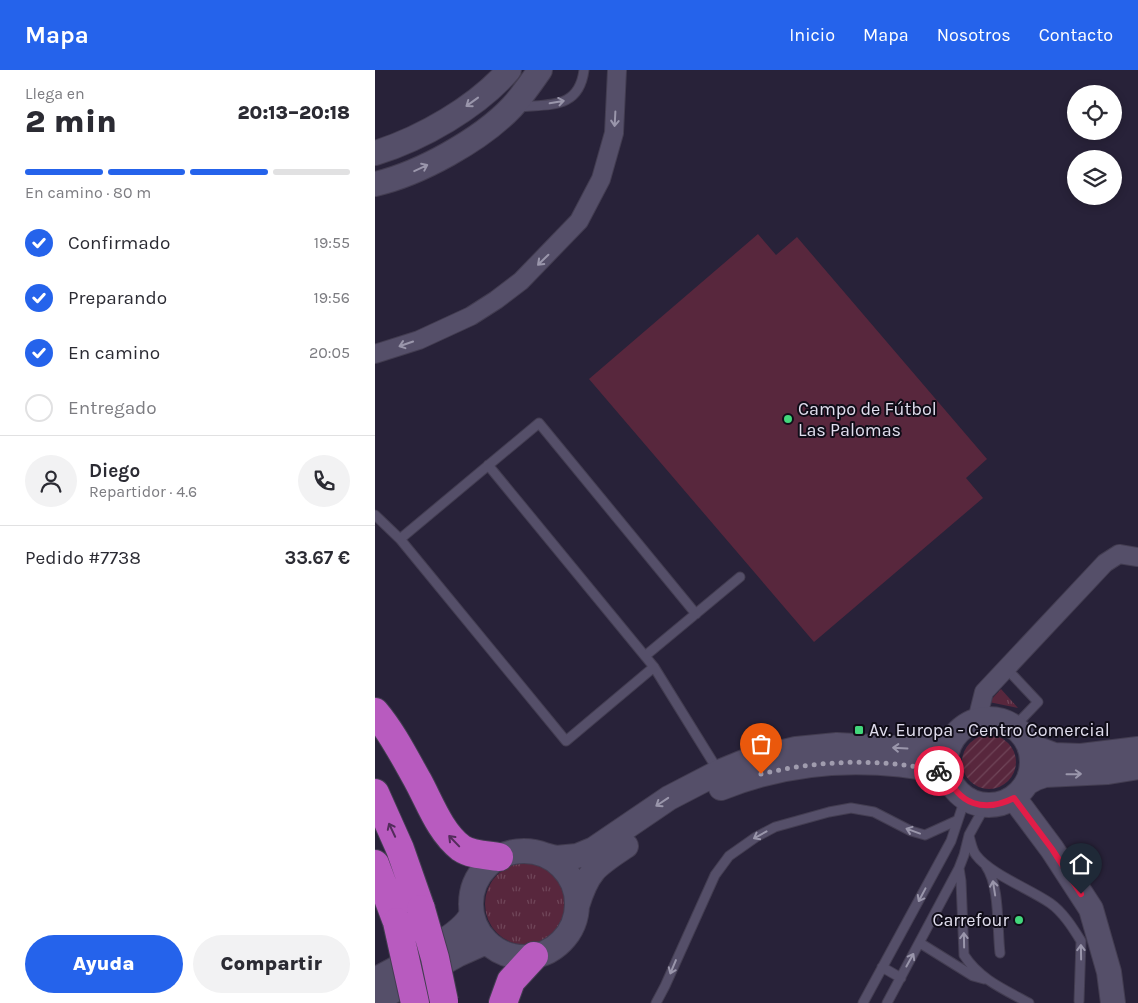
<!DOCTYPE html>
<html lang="es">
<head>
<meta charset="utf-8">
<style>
	:root { --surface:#fff; --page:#f2f2f3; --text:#2b2b33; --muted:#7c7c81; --line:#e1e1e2; --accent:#2563eb }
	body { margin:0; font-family:Karla,sans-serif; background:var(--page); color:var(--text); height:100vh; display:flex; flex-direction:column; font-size:19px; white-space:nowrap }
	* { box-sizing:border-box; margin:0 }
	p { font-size:16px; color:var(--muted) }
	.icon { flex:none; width:28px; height:28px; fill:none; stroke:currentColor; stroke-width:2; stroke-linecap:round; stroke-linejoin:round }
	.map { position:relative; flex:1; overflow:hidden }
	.sheet { display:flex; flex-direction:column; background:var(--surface); width:375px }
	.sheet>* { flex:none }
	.tools { position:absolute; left:692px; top:15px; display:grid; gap:10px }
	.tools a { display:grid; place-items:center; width:55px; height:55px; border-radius:50%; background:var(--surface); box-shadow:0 2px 8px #0003; font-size:25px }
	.pin { position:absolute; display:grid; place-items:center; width:42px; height:42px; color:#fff; margin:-51px -21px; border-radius:50% 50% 50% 0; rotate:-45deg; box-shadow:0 0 5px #0007 }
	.pin .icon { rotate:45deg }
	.courier { position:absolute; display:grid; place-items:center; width:50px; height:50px; margin:-25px; border:4px solid #e11d48; border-radius:50%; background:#fff; color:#222; box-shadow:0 1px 6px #0007 }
	.headline em { font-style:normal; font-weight:800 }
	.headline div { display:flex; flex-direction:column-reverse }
	.headline { display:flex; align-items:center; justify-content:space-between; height:85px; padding:0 25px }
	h1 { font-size:32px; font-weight:800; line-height:38px }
	.bar { display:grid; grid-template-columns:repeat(4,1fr); gap:8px 5px; align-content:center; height:60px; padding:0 25px }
	.bar i { height:6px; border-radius:4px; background:var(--line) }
	.bar .on { background:var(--accent) }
	.bar p { grid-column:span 4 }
	.line { display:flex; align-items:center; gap:12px; padding:0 25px; border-top:1px solid var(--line) }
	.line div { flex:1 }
	.round { display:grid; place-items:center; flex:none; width:52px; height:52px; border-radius:26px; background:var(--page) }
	ol { padding:0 25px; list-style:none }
	li { display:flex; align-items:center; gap:15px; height:55px }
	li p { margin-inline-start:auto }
	li .icon { padding:5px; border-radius:50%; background:var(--accent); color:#fff; stroke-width:4 }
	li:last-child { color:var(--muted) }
	li i { width:28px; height:28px; border:2px solid var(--line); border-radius:50% }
	.primary-button { display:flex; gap:10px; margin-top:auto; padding:10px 25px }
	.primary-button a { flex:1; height:58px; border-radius:30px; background:var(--accent); color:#fff; font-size:20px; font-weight:800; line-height:58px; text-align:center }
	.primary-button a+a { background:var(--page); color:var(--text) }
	header { display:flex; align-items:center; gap:30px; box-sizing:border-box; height:70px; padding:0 25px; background:var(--accent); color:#fff }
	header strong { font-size:24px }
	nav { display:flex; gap:28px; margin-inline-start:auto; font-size:18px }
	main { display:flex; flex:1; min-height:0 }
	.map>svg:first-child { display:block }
	.grass { fill:url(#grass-tufts) }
	.park { fill:#58273d }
	.garden { fill:url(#garden-furrows) }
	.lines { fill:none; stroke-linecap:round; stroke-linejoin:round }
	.lane-casing { stroke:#433d51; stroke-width:11 }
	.street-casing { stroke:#433d51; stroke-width:20 }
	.secondary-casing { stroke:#433d51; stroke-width:26 }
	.highway-casing { stroke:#433d51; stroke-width:30 }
	.lane { stroke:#554f69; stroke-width:9 }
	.street { stroke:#554f69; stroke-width:18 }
	.secondary { stroke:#554f69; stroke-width:24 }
	.highway { stroke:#b85bbf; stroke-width:28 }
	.highway-bridge-casing { stroke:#433d51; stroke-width:30; stroke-linecap:butt }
	.highway-bridge { stroke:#b85bbf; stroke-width:28 }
	.oneway { stroke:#9a96ab }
	.oneway2 { stroke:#532c5b }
	.done { stroke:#a09cae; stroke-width:5; stroke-dasharray:0 9 }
	.route { stroke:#e11d48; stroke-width:6 }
	.poi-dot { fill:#42d77b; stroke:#100d18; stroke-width:2 }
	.labels { text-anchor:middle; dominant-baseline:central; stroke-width:4; stroke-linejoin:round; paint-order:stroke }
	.poi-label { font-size:18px; fill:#e0dded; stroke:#100d18; text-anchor:start }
</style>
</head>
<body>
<header>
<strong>Mapa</strong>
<nav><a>Inicio</a><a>Mapa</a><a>Nosotros</a><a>Contacto</a></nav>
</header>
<main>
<section class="sheet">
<div class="headline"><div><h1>2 min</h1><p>Llega en</p></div><em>20:13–20:18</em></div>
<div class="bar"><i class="on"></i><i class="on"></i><i class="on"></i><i></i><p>En camino · 80 m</p></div>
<ol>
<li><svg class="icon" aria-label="check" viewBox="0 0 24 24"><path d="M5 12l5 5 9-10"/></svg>Confirmado<p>19:55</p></li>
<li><svg class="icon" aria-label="check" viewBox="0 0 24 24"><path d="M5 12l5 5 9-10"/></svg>Preparando<p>19:56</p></li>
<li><svg class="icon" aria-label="check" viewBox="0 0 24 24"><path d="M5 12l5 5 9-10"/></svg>En camino<p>20:05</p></li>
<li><i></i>Entregado</li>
</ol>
<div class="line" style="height:90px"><a class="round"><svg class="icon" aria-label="person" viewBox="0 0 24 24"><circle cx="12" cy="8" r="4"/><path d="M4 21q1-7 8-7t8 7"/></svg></a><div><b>Diego</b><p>Repartidor · 4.6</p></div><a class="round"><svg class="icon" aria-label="phone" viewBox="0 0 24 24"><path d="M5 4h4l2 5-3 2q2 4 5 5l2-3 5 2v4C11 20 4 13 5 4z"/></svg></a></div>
<div class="line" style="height:65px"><div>Pedido #7738</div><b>33.67 €</b></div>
<div class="primary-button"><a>Ayuda</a><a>Compartir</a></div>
</section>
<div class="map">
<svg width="763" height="933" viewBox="0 0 763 933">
	<defs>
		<pattern id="grass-tufts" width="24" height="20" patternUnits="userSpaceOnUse" patternTransform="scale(1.25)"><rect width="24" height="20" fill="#58273d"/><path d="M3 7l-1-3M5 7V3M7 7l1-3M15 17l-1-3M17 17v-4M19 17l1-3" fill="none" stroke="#704659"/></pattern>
		<pattern id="garden-furrows" width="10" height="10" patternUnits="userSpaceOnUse" patternTransform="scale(1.25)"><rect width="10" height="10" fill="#58273d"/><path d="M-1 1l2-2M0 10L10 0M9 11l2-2" fill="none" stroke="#704659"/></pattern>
	</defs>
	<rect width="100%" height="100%" fill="#282239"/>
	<path class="grass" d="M 626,619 L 643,638 L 614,632 Z
		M110 834a41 41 0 1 1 82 0a41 41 0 1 1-82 0Z"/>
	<path class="park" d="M 383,164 L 401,185 L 422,167 L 612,389 L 591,408 L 608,428 L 439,572 L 214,309 Z"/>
	<path class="garden" d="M587 692a27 27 0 1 1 54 0a27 27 0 1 1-54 0Z"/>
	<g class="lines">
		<g class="lane-casing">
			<path id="lane" d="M 144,37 C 175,34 204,39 209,0
				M 113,395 L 279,597 L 344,702
				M 0,445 L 25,469 L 164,353 L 321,544
				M 25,469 L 191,671 L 279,597
				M 270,586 L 365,507
				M 631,598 L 663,632 L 639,657
				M 610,736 L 594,765 L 589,785 L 584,798 L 586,811 L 589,885 C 604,909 630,920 654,933
				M 594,766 C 596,772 597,780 601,785 C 615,804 655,819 675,833 C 688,842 698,858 706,871 L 704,931
				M 611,796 C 625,816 622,858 625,883
				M 545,873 L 598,906 L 609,909
				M 507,897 L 526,908
				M 281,933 L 290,916 L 340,805 L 354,786 L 381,767 L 400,757 L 454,742 L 476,738 L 499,742 L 536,761 L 550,765 L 583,750
				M 488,933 L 576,771 L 590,729
				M 512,933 L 584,798"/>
		</g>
		<g class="street-casing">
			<path id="street" d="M 0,284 L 44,270 L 96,246 L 121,230 L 146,211 L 204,151 L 226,109 L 239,63 L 242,0
				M 602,650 L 609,622 L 730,493 L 744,484 L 763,487"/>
		</g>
		<g class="secondary-casing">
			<path id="secondary" d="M 0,83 C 46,69 102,37 134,0
				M 0,114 C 44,104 106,70 137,37 C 147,26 156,13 165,0
				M571 692a43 43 0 1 1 86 0a43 43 0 1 1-86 0Z
				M 655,676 L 679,685 L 706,686 L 763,679
				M 652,713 L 661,708 L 670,705 L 733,702 L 763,697
				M 346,718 C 418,689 495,686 571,702
				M 639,728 L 677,779 L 716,839 L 734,902 L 738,933
				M96 834a53 53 0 1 1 106 0a53 53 0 1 1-106 0Z
				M 170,785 L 181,788 L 202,786 L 219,779 L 294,728 L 344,702 L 371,691 L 421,679 L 462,675 L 536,679 L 574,674
				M 202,836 C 213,800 221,796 251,776
				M 0,910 C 24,896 85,868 96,845
				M 0,931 L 84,884 L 111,872"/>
		</g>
		<g class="highway-casing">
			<path id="highway" d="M 0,642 C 17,662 30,688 43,711 C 55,733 65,762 86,778 C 96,785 112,785 124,787
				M 0,723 L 25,779 L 46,839
				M 0,794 L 22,852
				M 128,933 L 136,911 L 159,886"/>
		</g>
		<use href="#lane" class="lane"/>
		<use href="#street" class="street"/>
		<use href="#secondary" class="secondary"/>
		<use href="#highway" class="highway"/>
		<g class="highway-bridge-casing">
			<path id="highway-bridge" d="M 46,839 L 60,888 L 69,931
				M 22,852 L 40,933"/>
		</g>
		<use href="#highway-bridge" class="highway-bridge"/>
	</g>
	<defs><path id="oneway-shaft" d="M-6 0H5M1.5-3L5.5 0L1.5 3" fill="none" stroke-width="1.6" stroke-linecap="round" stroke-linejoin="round" transform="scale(1.25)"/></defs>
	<g class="oneway">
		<use href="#oneway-shaft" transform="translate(97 32) rotate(144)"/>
		<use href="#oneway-shaft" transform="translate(182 32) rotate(-10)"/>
		<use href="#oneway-shaft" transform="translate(240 49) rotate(93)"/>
		<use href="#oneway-shaft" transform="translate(46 98) rotate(-25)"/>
		<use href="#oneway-shaft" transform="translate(168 190) rotate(136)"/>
		<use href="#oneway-shaft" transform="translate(31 274) rotate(161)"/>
		<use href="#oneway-shaft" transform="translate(525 678) rotate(-177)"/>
		<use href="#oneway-shaft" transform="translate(699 704) rotate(-1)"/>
		<use href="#oneway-shaft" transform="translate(287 732) rotate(146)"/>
		<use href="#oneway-shaft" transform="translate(538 761) rotate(-160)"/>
		<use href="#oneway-shaft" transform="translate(385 765) rotate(151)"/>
		<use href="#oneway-shaft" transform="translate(619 818) rotate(-99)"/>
		<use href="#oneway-shaft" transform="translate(547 825) rotate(118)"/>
		<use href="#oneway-shaft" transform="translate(589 870) rotate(-91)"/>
		<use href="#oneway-shaft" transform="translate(706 882) rotate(-91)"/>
		<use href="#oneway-shaft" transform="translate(535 890) rotate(-61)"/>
		<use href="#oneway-shaft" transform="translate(298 897) rotate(113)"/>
	</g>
	<g class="oneway2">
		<use href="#oneway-shaft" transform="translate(17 760) rotate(-115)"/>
		<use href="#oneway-shaft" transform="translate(79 771) rotate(-134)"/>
	</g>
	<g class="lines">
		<path class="done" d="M 386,704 C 444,690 506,688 564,701"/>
		<path class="route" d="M 564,701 L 571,702 C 583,735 609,743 639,728 L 677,779 L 706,824"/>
	</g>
	<g class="poi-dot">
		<circle cx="413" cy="349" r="5"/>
		<rect x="479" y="655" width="10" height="10" rx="2.5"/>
		<circle cx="644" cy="850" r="5"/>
	</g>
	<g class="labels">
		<g class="poi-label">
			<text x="423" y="339">Campo de Fútbol<tspan x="423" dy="21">Las Palomas</tspan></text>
			<text x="494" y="660">Av. Europa - Centro Comercial</text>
			<text x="634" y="850" text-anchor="end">Carrefour</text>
		</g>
	</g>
</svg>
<div class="tools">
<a><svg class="icon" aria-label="locate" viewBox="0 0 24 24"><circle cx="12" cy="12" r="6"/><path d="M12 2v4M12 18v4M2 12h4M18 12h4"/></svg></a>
<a><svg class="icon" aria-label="layers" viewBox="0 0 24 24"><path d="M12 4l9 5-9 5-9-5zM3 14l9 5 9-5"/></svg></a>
</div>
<div class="pin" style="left:386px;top:704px;background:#ea580c"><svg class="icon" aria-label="bag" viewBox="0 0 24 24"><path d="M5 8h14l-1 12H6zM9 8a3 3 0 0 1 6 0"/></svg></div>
<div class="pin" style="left:706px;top:824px;background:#1f2937"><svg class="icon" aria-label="home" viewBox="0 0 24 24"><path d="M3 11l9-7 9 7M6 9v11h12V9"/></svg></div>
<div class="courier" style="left:564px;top:701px"><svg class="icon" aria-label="bike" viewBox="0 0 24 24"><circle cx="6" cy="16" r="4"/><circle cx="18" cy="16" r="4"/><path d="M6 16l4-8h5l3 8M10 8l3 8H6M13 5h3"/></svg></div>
</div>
</main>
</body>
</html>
